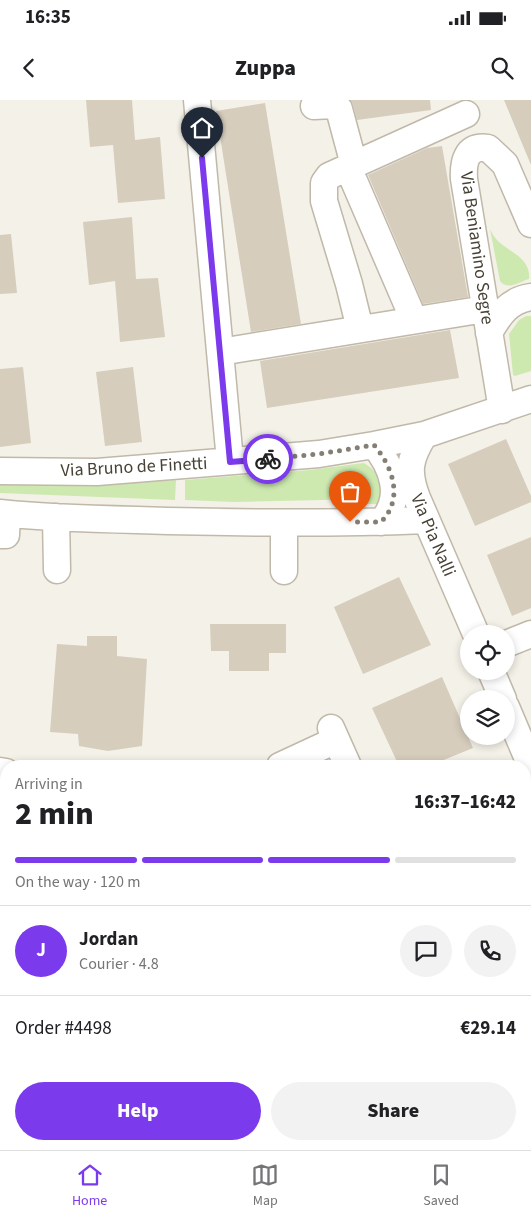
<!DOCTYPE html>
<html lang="en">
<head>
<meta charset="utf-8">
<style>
	:root { --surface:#fff; --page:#f2f2f2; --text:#202124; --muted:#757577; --line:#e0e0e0; --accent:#7c3aed }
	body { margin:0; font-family:"Source Sans 3",sans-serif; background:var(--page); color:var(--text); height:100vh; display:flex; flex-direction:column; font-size:19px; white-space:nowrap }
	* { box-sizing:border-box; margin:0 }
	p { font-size:16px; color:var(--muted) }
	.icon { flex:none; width:28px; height:28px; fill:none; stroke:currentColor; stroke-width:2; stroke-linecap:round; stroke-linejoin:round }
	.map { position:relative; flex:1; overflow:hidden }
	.panel { position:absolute; left:0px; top:660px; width:531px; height:390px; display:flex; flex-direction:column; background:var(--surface); border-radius:20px 20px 0 0; box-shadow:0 2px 8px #0003 }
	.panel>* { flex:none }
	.fabs { position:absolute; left:460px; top:525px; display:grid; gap:10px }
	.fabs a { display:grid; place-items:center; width:55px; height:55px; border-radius:50%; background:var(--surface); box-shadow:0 2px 8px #0003; font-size:25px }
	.pin { position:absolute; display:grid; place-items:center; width:42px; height:42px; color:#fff; margin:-51px -21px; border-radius:50% 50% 50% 0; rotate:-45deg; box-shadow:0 0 5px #0007 }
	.pin .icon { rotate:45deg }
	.courier { position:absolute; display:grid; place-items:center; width:50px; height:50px; margin:-25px; border:4px solid #7c3aed; border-radius:50%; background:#fff; color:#222; box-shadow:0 1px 6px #0007 }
	.head em { font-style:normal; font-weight:800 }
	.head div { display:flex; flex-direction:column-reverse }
	.head { display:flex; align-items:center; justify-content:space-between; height:85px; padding:0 15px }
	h1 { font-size:32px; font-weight:800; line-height:38px }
	.bar { display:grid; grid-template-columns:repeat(4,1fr); gap:8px 5px; align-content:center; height:60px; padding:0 15px }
	.bar i { height:6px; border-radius:4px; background:var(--line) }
	.bar .current { background:var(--accent) }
	.bar p { grid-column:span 4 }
	.line { display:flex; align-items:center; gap:12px; padding:0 15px; border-top:1px solid var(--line) }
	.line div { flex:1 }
	.round { display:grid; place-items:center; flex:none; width:52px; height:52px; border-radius:26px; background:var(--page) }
	.button { display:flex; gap:10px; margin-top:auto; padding:10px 15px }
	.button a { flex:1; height:58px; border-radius:30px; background:var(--accent); color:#fff; font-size:20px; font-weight:800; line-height:58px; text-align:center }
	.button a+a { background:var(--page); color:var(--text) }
	.status { display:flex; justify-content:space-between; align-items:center; height:35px; padding:0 25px; background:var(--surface); direction:ltr }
	.status svg { height:14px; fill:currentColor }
	header { display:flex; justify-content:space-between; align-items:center; height:65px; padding:0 15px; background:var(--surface); font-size:22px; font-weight:800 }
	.tab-bar { display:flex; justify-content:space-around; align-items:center; height:70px; border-top:1px solid var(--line); background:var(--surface); font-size:14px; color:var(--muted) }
	.tab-bar a { display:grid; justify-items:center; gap:2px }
	.tab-bar .current { color:var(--accent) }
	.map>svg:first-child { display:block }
	.green { fill:#cde9b0 }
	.building { fill:#d6cdbd }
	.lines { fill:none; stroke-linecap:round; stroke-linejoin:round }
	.minor-casing { stroke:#c0b9aa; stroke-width:29 }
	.minor { stroke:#fff; stroke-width:26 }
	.done { stroke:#847f74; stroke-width:5; stroke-dasharray:0 9 }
	.route { stroke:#7c3aed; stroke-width:6 }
	.labels { text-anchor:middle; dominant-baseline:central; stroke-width:4.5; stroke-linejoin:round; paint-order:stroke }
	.street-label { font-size:18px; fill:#484236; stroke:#fff }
</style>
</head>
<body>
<div class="status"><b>16:35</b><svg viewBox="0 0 49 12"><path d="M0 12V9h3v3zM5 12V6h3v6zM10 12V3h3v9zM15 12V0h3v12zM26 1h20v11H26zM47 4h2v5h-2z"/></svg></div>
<header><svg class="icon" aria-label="back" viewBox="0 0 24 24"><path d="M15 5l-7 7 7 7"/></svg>Zuppa<svg class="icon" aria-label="search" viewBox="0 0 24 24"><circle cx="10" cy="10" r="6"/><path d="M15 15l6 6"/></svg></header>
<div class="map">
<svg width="531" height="1050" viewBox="0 0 531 1050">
	<rect width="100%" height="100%" fill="#f4f1e8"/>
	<path class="green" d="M 490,129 C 492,133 494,137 497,140 C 508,152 531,157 529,179 C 519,182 508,191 500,181 Z
		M 526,216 L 531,216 L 531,271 L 515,276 L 513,275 L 509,234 L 519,220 Z
		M 364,363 C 367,365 372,368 374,371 C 379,379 383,396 377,404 L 367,404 L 366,399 L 234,402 L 185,400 L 185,380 L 310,370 Z
		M 0,380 L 63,381 L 66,386 L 100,385 L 176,380 L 175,400 L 0,393 Z"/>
	<path class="building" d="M 86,0 L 132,0 L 135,40 L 160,37 L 165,99 L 118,103 L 113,45 L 90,47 Z
		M 350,0 L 430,0 L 431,10 L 357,20 L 353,5 Z
		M 504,0 L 531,0 L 531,65 Z
		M 265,3 L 301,224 L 251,232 L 216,11 Z
		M 442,46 L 468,197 L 423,204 L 368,75 L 427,48 Z
		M 132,117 L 136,179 L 158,178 L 165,237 L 120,242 L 115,181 L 89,185 L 83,122 Z
		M 11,134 L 17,193 L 0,194 L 0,135 Z
		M 450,230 L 459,278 L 267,308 L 260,261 Z
		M 23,267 L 31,343 L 0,347 L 0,269 Z
		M 133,267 L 142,342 L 105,346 L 96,272 Z
		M 506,339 L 531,396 L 531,402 L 475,426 L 448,364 Z
		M 531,437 L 531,508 L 512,516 L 487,455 Z
		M 399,477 L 431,545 L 363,574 L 334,507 Z
		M 210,524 L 286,524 L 286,553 L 269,553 L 269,571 L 229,571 L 229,551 L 211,551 Z
		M 87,536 L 117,536 L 117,556 L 147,559 L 142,646 L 108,651 L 79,646 L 78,634 L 50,632 L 57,544 L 87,546 Z
		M 442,577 L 473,648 L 429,666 L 399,666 L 372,608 Z"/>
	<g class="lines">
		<g class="minor-casing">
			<path id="minor" d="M 197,0 L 230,361
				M 314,6 L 333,5 L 339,9 L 354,65
				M 354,81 L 414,220
				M 360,229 L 349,184 L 324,101 L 324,83 L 329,76 L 466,14
				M 489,233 C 499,215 509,200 531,197
				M 220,252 L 485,209
				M 502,310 L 464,79 C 463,62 466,45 488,48 L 505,64 L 531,124
				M 424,335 C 409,359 407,372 417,398 L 476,534
				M 374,345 C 393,367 404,399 381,422
				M 0,371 L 97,372 L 319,354 L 374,345 L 424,335 L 531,299
				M 0,413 C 45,418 91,419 137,420 C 233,423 330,424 426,420
				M 56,417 L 57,470
				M 284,423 L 284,471
				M 0,435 L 6,435 L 7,414
				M 506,544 L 531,534
				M 491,571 L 503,599
				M 506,607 L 531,666
				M 331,628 L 348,666
				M 280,666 L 336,640
				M 0,671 L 6,672
				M 525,903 L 531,900
				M 0,950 L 6,950"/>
		</g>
		<use href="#minor" class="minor"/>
	</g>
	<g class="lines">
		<path class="done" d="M 268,359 L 319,354 L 374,345 C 393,367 404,399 381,422 L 350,422"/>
		<path class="route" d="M 202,58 L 230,362 L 268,359"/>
	</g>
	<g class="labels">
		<g class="street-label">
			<text transform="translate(477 148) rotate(82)">Via Beniamino Segre</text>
			<text transform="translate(134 367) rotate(-3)">Via Bruno de Finetti</text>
			<text transform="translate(433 435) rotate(67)">Via Pia Nalli</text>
		</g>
	</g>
</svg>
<div class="fabs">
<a><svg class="icon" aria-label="locate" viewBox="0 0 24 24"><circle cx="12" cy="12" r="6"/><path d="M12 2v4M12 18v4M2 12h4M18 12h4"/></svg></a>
<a><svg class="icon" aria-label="layers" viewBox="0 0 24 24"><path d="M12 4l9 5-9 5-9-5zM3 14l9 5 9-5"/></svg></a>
</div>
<div class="pin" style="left:350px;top:422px;background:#ea580c"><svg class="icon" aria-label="bag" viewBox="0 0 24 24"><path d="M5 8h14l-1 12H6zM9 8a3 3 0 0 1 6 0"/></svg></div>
<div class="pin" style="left:202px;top:58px;background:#1f2937"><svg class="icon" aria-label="home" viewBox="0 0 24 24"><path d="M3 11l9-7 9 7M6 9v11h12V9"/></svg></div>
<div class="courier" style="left:268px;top:359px"><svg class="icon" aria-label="bike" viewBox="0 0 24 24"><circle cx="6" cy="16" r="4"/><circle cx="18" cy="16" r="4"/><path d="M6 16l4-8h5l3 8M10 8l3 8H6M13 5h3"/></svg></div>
<section class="panel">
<div class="head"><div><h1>2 min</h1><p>Arriving in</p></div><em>16:37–16:42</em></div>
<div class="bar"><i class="current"></i><i class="current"></i><i class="current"></i><i></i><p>On the way · 120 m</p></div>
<div class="line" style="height:90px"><b class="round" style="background:var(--accent);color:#fff">J</b><div><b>Jordan</b><p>Courier · 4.8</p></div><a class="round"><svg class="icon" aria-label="chat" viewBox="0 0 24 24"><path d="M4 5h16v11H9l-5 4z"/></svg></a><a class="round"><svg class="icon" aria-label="phone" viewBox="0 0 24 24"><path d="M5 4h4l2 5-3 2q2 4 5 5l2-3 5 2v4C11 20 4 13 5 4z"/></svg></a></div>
<div class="line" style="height:65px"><div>Order #4498</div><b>€29.14</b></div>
<div class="button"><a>Help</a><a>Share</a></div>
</section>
</div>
<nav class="tab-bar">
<a class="current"><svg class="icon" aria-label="home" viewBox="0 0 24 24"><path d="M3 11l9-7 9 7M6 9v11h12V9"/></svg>Home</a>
<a><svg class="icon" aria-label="map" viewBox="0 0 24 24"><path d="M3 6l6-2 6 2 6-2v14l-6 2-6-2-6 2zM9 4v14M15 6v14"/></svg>Map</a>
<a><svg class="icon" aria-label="saved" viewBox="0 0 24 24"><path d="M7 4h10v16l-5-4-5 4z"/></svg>Saved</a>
</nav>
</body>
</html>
